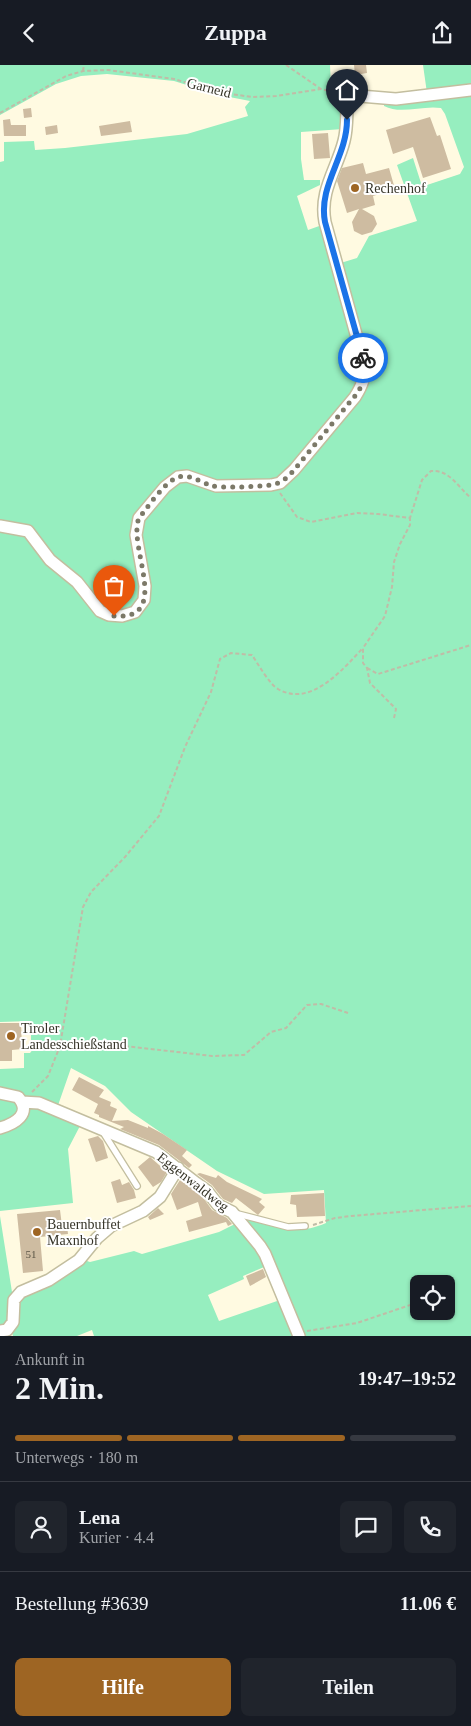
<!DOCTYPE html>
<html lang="de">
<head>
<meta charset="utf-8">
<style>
	:root { --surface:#171b24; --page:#20242c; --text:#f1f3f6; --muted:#9ea1a6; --line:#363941; --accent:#9e6523 }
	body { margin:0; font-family:Georgia,serif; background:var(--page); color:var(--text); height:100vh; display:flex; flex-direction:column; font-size:19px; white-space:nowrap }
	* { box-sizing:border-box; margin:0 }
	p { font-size:16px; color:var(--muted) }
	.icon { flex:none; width:28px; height:28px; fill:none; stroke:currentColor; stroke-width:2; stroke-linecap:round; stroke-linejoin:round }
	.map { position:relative; height:1271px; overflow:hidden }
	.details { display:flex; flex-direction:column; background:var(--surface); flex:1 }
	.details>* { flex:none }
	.tools { position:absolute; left:410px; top:1210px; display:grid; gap:10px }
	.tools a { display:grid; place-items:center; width:45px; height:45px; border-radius:8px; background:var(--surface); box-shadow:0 1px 4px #0004; font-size:25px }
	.pin { position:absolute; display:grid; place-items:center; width:42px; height:42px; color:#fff; margin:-51px -21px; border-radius:50% 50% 50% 0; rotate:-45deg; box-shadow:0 0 5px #0007 }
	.pin .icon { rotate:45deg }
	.courier { position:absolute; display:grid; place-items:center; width:50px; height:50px; margin:-25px; border:4px solid #1a73e8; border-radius:50%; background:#fff; color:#222; box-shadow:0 1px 6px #0007 }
	.overview em { font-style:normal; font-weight:700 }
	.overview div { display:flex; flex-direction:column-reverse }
	.overview { display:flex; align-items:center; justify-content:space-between; height:85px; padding:0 15px }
	h1 { font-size:32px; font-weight:700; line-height:38px }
	.bar { display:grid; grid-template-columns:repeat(4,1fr); gap:8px 5px; align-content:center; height:60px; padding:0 15px }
	.bar i { height:6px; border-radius:4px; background:var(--line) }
	.bar .on { background:var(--accent) }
	.bar p { grid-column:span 4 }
	.line { display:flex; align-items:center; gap:12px; padding:0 15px; border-top:1px solid var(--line) }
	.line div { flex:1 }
	.round { display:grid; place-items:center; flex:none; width:52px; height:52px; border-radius:8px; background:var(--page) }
	.cta { display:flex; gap:10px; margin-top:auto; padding:10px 15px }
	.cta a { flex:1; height:58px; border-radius:8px; background:var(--accent); color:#fff; font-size:20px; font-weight:700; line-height:58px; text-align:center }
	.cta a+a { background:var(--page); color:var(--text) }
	header { display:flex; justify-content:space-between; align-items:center; height:65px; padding:0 15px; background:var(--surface); font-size:22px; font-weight:700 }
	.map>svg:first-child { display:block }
	.green { fill:#96eebf; fill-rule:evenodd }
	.building { fill:#cebca1 }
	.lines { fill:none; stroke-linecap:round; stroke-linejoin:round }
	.lane-casing { stroke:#c3be9f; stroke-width:8 }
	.street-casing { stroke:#c3be9f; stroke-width:14 }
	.path { stroke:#c0bca7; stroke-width:2; stroke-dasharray:4 2.5; stroke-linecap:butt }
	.lane { stroke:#fff; stroke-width:5.5 }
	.street { stroke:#fff; stroke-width:11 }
	.done { stroke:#7c7968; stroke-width:5; stroke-dasharray:0 9 }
	.route { stroke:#1a73e8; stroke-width:6 }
	.poi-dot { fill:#9e6523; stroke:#fff; stroke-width:2 }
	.labels { text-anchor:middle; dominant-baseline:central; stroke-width:4; stroke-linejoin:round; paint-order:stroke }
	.number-label { font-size:11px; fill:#5b5546 }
	.street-label { font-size:14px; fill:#353327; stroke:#fff }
	.poi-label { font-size:14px; fill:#353327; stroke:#fff; text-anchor:start }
</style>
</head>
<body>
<header><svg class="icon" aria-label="back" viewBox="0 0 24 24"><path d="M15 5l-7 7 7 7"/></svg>Zuppa<svg class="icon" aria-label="share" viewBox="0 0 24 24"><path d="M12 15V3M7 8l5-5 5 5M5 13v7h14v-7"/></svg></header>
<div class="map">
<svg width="471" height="1271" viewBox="0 0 471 1271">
	<rect width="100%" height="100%" fill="#fffae1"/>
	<path class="green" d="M 0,0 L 330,0 L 331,23 L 399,31 L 427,28 L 423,0 L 471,0 L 471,1271 L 302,1271 L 242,1153 C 274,1161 294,1172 326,1158 L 324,1125 L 264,1129 L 217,1106 L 131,1047 L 105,1021 L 71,1003 L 55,1049 L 81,1059 L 68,1084 L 73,1138 L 0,1146 L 0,1004 L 24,1003 L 24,988 L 30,988 L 38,978 L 37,975 L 31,975 L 31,956 L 0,957 L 0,97 L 4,96 L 4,77 L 34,76 L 35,85 L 65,83 L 187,69 L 248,51 L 245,42 L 250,36 L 219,30 L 174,16 L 107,9 L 81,11 L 56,19 L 0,50 ZM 343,32 L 384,36 L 384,41 C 401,50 422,40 441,43 L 445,49 L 464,102 L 460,109 L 427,120 L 421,118 L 413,93 L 397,100 L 417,156 L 369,171 L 357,193 L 334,200 L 322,160 L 308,165 L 297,131 L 320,120 L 320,115 L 304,115 L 301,94 L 301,67 L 343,64 ZM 419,1219 L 446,1219 L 446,1246 L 419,1246 Z
		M 0,1151 L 12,1227 L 11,1255 L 0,1263 Z
		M 237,1158 L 269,1200 L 243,1211 L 244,1214 L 208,1230 L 219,1256 L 280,1235 L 296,1271 L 94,1271 L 92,1265 L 77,1271 L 13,1271 L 11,1265 L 16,1236 L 84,1195 L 90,1197 L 134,1186 L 142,1189 L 219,1167 Z"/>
	<path class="building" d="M 354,0 L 366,0 L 367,8 L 355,10 Z
		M 31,43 L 32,52 L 24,53 L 23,44 Z
		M 430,52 L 437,71 L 440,70 L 451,104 L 423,113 L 413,82 L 393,89 L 386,65 Z
		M 10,54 L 11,60 L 26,60 L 26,71 L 4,71 L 3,55 Z
		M 130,56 L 132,67 L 101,71 L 99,61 Z
		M 57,60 L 58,68 L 46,70 L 45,62 Z
		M 328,68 L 330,93 L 314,94 L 312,69 Z
		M 363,98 L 366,109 L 389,103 L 395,124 L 373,131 L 375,140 L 362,144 L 374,151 L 377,159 L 372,167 L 362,170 L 354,166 L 352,157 L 359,144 L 347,148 L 337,116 L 342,103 Z
		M 0,958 L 21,958 L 22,984 L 12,985 L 12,996 L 0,996 Z
		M 79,1012 L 104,1025 L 99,1032 L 111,1037 L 110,1041 L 117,1044 L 112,1056 L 128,1055 L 148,1063 L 148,1061 L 163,1069 L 187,1085 L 182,1091 L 192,1100 L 189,1103 L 159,1080 L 120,1064 L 124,1062 L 99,1052 L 99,1050 L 94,1048 L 98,1039 L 72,1025 Z
		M 98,1071 L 103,1076 L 108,1093 L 96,1097 L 88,1074 Z
		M 150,1092 L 167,1107 L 161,1117 L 153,1122 L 138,1102 Z
		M 200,1108 L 216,1113 L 218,1110 L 227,1117 L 262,1134 L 259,1137 L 265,1142 L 258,1150 L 236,1133 L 232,1138 L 223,1134 L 212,1120 L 197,1109 Z
		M 120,1114 L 122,1120 L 129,1117 L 134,1125 L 136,1133 L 117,1138 L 111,1117 Z
		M 180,1115 L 202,1131 L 212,1145 L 227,1153 L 232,1159 L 228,1161 L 226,1157 L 189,1167 L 186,1156 L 202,1151 L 198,1137 L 177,1145 L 171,1129 Z
		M 324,1128 L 325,1151 L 297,1152 L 296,1140 L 290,1139 L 291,1130 Z
		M 158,1143 L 164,1149 L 150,1155 L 148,1152 Z
		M 60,1145 L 62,1161 L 67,1161 L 68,1169 L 40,1172 L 43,1206 L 23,1208 L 17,1149 Z
		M 263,1204 L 266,1212 L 250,1221 L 246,1211 Z"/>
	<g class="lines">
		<g class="lane-casing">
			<path id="lane" d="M 103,1067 L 137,1121
				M 234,1148 L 288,1162 L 305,1161"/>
		</g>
		<g class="street-casing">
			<path id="street" d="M 0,461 L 28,466 L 50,495 L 77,517 L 100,546 L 109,550 L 122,551 L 135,547 L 144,535 L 145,521 L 136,470 L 139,453 L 165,422 L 178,412 L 187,411 L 216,421 L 271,420 L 280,418 L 294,405 L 355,332 C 362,321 366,311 364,298 L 325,157 C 319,126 337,104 344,76 C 348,61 346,45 348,30 L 396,34 L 471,25
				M 0,1028 L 18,1032 C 33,1049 14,1059 0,1063
				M 22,1037 L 39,1038 L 156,1087 L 196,1118 L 207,1126 L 218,1140 L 232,1147 L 260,1181 L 265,1189 L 299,1271
				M 0,1266 L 7,1265 L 13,1257 L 14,1235 L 21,1227 L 49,1215 L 79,1195 L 97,1173 L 111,1161 L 143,1146 L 160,1132 L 178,1103"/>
		</g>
		<path class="path" d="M 286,0 L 321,24
			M 83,6 L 84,0
			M 0,48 L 66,11 L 83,6 L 108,5 L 174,14 L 217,27 L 252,32 L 276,31 L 321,24 L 339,28
			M 280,428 L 297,452 L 311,457 L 357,448 L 378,449 L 410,453 L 422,415 L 431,406 C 450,405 457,421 471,433
			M 367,603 L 378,609 L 471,580
			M 394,653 L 396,644 L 370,618 L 367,603 L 363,598 L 363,583 L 385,551 L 392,522 L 394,497 L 400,479 L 410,460 L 410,453
			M 60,981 L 108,979 L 212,991 L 244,990 L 271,967 L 286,963 L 307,940 L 321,939 L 348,948
			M 32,1027 L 48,1011 L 60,981 L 83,842 L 91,827 L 125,792 L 159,751 L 185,682 L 211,627 L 220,594 L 231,588 L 252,590 C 258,599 270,620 278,624 C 311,643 343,604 363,583
			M 313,1160 L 335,1153 L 351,1151 L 471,1141
			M 307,1266 L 357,1258 L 419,1237"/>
		<use href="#lane" class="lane"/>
		<use href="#street" class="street"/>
	</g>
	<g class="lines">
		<path class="done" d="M 114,551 C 173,556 127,481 139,453 C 148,442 163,419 176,413 C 188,407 201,418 213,421 C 223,423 265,422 275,419 C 283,417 289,411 294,405 L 359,326 L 365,310 L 363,293"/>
		<path class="route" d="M 347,55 C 347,92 318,120 325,157 L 363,293"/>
	</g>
	<g class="poi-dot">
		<circle cx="355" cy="123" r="5"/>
		<circle cx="11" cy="971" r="5"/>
		<circle cx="37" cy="1167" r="5"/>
	</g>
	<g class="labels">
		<g class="number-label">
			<text x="31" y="1189">51</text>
		</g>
		<g class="street-label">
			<text transform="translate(209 23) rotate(14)">Garneid</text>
			<text transform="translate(193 1117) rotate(38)">Eggenwaldweg</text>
		</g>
		<g class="poi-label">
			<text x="365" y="123">Rechenhof</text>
			<text x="21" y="963">Tiroler<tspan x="21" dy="16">Landesschießstand</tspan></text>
			<text x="47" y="1159">Bauernbuffet<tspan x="47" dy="16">Maxnhof</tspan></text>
		</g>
	</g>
</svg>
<div class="tools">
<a><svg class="icon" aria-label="locate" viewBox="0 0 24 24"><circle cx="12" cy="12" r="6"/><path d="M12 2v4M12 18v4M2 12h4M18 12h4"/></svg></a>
</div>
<div class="pin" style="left:114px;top:551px;background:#ea580c"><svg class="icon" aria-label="bag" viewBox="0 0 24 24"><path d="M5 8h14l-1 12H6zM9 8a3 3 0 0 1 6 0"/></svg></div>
<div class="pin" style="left:347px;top:55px;background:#1f2937"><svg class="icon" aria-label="home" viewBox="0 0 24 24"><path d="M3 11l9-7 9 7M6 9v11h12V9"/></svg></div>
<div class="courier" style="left:363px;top:293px"><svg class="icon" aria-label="bike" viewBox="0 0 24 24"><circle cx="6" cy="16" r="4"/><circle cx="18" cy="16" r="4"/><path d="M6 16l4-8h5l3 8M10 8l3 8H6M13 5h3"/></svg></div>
</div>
<section class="details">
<div class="overview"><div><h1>2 Min.</h1><p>Ankunft in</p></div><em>19:47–19:52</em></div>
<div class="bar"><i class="on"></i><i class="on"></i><i class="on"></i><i></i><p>Unterwegs · 180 m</p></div>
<div class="line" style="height:90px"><a class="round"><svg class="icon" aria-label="person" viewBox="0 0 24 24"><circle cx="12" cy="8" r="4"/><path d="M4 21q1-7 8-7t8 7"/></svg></a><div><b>Lena</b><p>Kurier · 4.4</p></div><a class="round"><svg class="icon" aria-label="chat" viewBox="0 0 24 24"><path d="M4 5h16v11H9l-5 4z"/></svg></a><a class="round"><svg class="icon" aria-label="phone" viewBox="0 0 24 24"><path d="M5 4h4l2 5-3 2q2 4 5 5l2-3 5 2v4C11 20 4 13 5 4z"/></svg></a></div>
<div class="line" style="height:65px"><div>Bestellung #3639</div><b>11.06 €</b></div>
<div class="cta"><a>Hilfe</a><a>Teilen</a></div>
</section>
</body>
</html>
